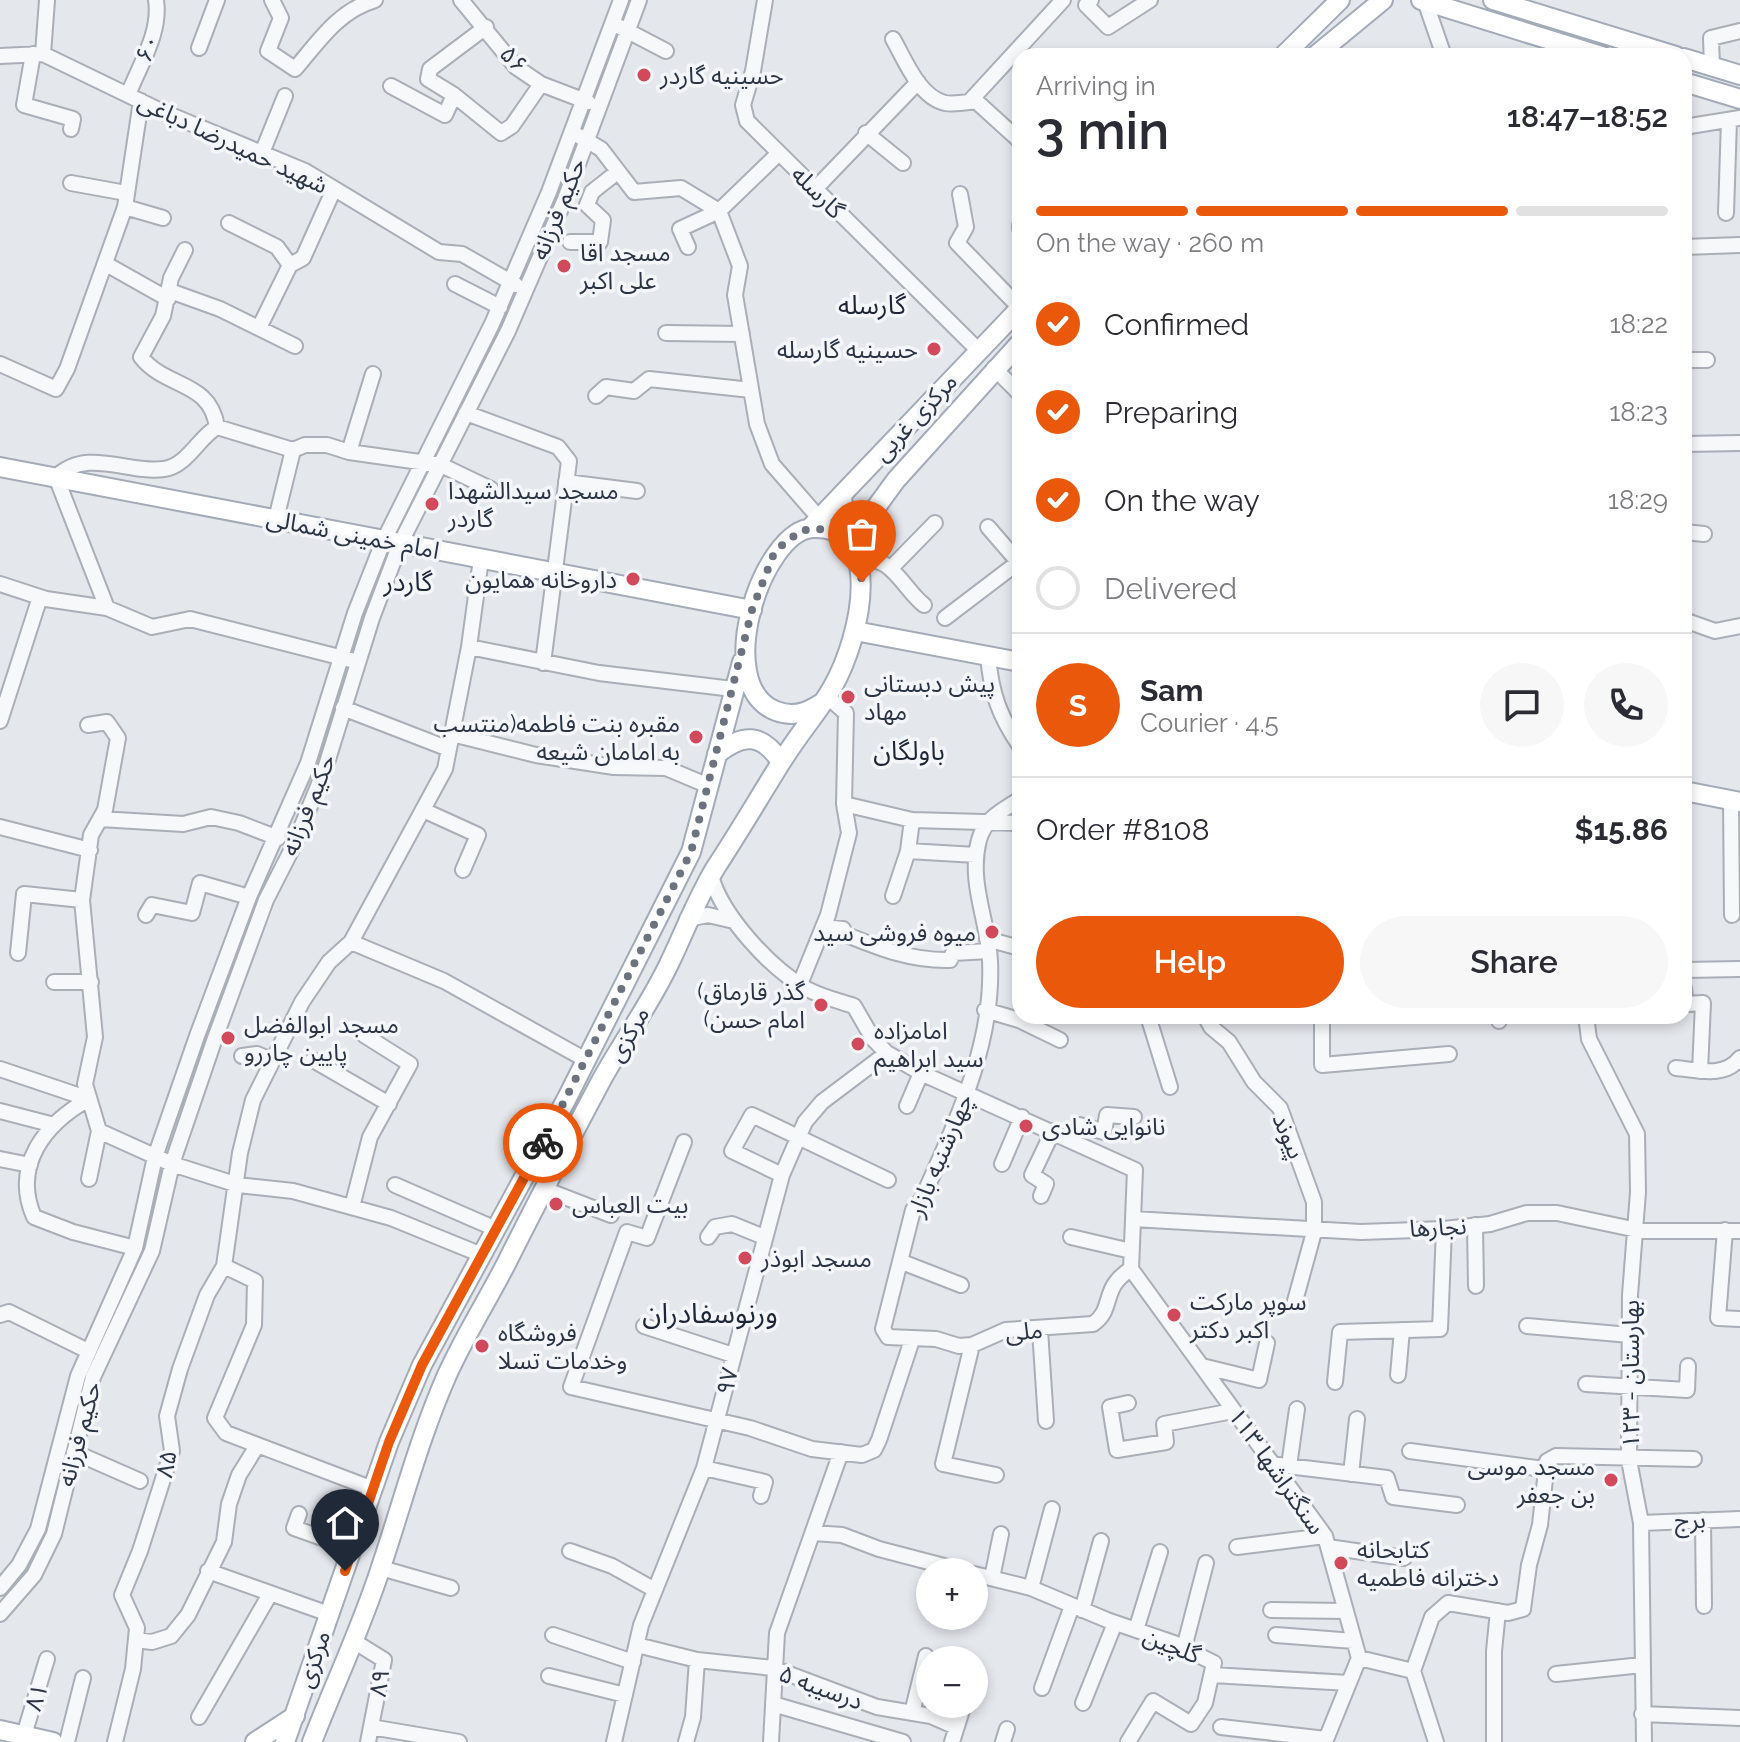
<!DOCTYPE html>
<html lang="en">
<head>
<meta charset="utf-8">
<style>
	:root { --surface:#fff; --page:#f7f7f7; --text:#2b2b33; --muted:#7c7c81; --line:#e1e1e2; --accent:#ea580c }
	body { margin:0; font-family:Raleway,"Noto Sans Arabic",sans-serif; background:var(--page); color:var(--text); height:100vh; display:flex; flex-direction:column; font-size:30px; white-space:nowrap }
	* { box-sizing:border-box; margin:0 }
	p { font-size:26px; color:var(--muted) }
	.icon { flex:none; width:44px; height:44px; fill:none; stroke:currentColor; stroke-width:2; stroke-linecap:round; stroke-linejoin:round }
	.map { position:relative; flex:1; overflow:hidden }
	.drawer { position:absolute; left:1012px; top:48px; width:680px; height:976px; display:flex; flex-direction:column; background:var(--surface); border-radius:24px; box-shadow:0 4px 12px #0003 }
	.drawer>* { flex:none }
	.buttons { position:absolute; left:916px; top:1558px; display:grid; gap:16px }
	.buttons a { display:grid; place-items:center; width:72px; height:72px; border-radius:50%; background:var(--surface); box-shadow:0 4px 12px #0003; font-size:40px }
	.pin { position:absolute; display:grid; place-items:center; width:68px; height:68px; color:#fff; margin:-82px -34px; border-radius:50% 50% 50% 0; rotate:-45deg; box-shadow:0 0 8px #0007 }
	.pin .icon { rotate:45deg }
	.courier { position:absolute; display:grid; place-items:center; width:80px; height:80px; margin:-40px; border:6px solid #ea580c; border-radius:50%; background:#fff; color:#222; box-shadow:0 2px 10px #0007 }
	.headline em { font-style:normal; font-weight:600 }
	.headline div { display:flex; flex-direction:column-reverse }
	.headline { display:flex; align-items:center; justify-content:space-between; height:136px; padding:0 24px }
	h1 { font-size:52px; font-weight:600; line-height:60px }
	.bar { display:grid; grid-template-columns:repeat(4,1fr); gap:12px 8px; align-content:center; height:96px; padding:0 24px }
	.bar i { height:10px; border-radius:6px; background:var(--line) }
	.bar .active { background:var(--accent) }
	.bar p { grid-column:span 4 }
	.line { display:flex; align-items:center; gap:20px; padding:0 24px; border-top:2px solid var(--line) }
	.line div { flex:1 }
	.round { display:grid; place-items:center; flex:none; width:84px; height:84px; border-radius:42px; background:var(--page) }
	ol { padding:0 24px; list-style:none }
	li { display:flex; align-items:center; gap:24px; height:88px }
	li p { margin-inline-start:auto }
	li .icon { padding:8px; border-radius:50%; background:var(--accent); color:#fff; stroke-width:4 }
	li:last-child { color:var(--muted) }
	li i { width:44px; height:44px; border:4px solid var(--line); border-radius:50% }
	.primary-button { display:flex; gap:16px; margin-top:auto; padding:16px 24px }
	.primary-button a { flex:1; height:92px; border-radius:48px; background:var(--accent); color:#fff; font-size:32px; font-weight:600; line-height:92px; text-align:center }
	.primary-button a+a { background:var(--page); color:var(--text) }
	.map>svg:first-child { display:block }
	.lines { fill:none; stroke-linecap:round; stroke-linejoin:round }
	.minor-casing { stroke:#a9aeb7; stroke-width:18 }
	.major-casing { stroke:#a3abb8; stroke-width:22 }
	.minor { stroke:#f7f8fa; stroke-width:14 }
	.major { stroke:#fff; stroke-width:18 }
	.done { stroke:#6c737f; stroke-width:8; stroke-dasharray:0 14.4 }
	.route { stroke:#ea580c; stroke-width:10 }
	.poi-dot { fill:#d1495b; stroke:#f4f6f9; stroke-width:3 }
	.labels { text-anchor:middle; dominant-baseline:central; stroke-width:7; stroke-linejoin:round; paint-order:stroke }
	.street-label { font-size:24px; fill:#2b3445; stroke:#f4f6f9 }
	.poi-label { font-size:24px; fill:#2b3445; stroke:#f4f6f9; text-anchor:start }
	.neighbourhood-label { font-size:26px; fill:#1d2536; stroke:#f4f6f9 }
	.quarter-label { font-size:28px; fill:#1d2536; stroke:#f4f6f9 }
</style>
</head>
<body>
<div class="map">
<svg width="1740" height="1742" viewBox="0 0 1740 1742">
	<rect width="100%" height="100%" fill="#e4e7ec"/>
	<g class="lines">
		<g class="minor-casing">
			<path id="minor" d="M 47,0 L 43,54 L 161,111 L 305,171 L 439,252 L 462,254 L 516,285
				M 272,0 L 281,18 L 268,51 L 295,69 C 319,41 338,11 375,0
				M 461,0 L 516,67 L 541,84 L 588,102
				M 765,0 L 753,71 L 743,105 L 747,121 L 978,350
				M 1091,0 L 1086,5 L 1108,27 L 1150,0
				M 1425,1 L 1444,56
				M 486,27 L 430,69 L 428,79 L 454,95 L 501,133 L 512,126 L 541,84
				M 620,27 L 666,51
				M 893,39 C 905,60 919,97 945,103 C 956,105 966,101 977,102 L 1020,141
				M 199,48 L 217,0
				M 33,54 L 24,105 L 73,119 L 71,129
				M 0,56 L 42,54
				M 1712,67 L 1711,38 L 1740,31
				M 391,86 L 445,115 L 454,95
				M 128,95 C 140,64 161,33 156,0
				M 970,101 L 1063,0
				M 1684,127 L 1740,118
				M 866,133 L 903,163
				M 579,136 L 601,149 L 634,192 L 681,188 L 719,211
				M 262,153 L 285,96
				M 779,153 L 719,211 L 740,266 L 735,295 L 757,424 L 772,464 L 819,518
				M 71,183 L 126,193
				M 815,189 L 918,82
				M 960,194 L 966,227 L 957,243 L 1020,308
				M 125,207 L 163,218
				M 1726,213 L 1729,120
				M 229,223 L 277,247 L 290,265
				M 1020,226 L 1020,229
				M 570,242 L 600,242 L 603,220 L 587,205 L 592,192 L 616,173
				M 688,247 L 680,229 L 719,211
				M 1684,247 L 1740,245
				M 185,250 L 171,278 L 163,316 L 141,357 C 166,389 210,380 217,427
				M 106,264 L 168,299
				M 455,284 L 500,307
				M 170,291 L 220,309 L 295,346
				M 259,328 L 290,265 L 303,258 L 334,189
				M 666,333 L 742,334
				M 1684,360 L 1707,360
				M 0,364 L 56,389 L 67,369 L 125,207 L 141,101
				M 994,368 L 1020,394
				M 596,396 L 606,387 L 634,391 L 649,379 L 751,390
				M 466,413 L 558,447 L 569,461 L 543,663
				M 1684,444 L 1740,443
				M 349,452 L 373,374
				M 566,482 L 637,491
				M 276,519 L 293,450
				M 988,527 L 1020,564
				M 1684,532 L 1704,534
				M 859,562 C 889,550 904,590 924,605
				M 891,568 L 935,523
				M 0,584 L 46,599 L 107,608 L 152,627 L 190,619 L 351,660
				M 107,608 L 56,477 C 88,447 127,474 164,469 C 187,466 198,438 217,427 L 293,450 L 305,445 L 327,445 L 349,452 L 441,465 L 491,489
				M 945,618 L 1020,561
				M 1684,620 L 1715,631 L 1740,626
				M 469,647 L 599,673 L 733,689
				M 988,656 C 991,692 999,716 1020,746
				M 343,708 L 449,749
				M 0,721 L 40,597
				M 88,725 L 107,722 L 118,738 L 105,810 L 91,835 L 82,900 L 95,1037 L 85,1084 L 99,1131 L 172,1164 L 238,1185 L 293,1191 L 391,1218 L 482,1255
				M 452,734 L 536,755 L 614,767 L 666,768 L 709,786
				M 1020,799 C 1002,811 985,818 979,840 C 968,883 988,919 990,961 C 994,1045 955,1124 922,1199 L 913,1210 L 883,1329 L 888,1337 L 936,1339 L 959,1346 L 972,1345 L 1006,1330 L 1093,1324 C 1115,1309 1100,1288 1131,1269
				M 1731,800 L 1732,915
				M 844,804 L 912,820 L 1020,823
				M 423,810 L 478,835 L 463,870
				M 100,819 L 183,824 L 211,817 L 239,823 L 278,838
				M 0,827 L 90,850
				M 908,851 L 976,855
				M 711,876 C 722,916 771,969 807,989 C 822,997 839,1001 854,1006 L 873,1039 L 887,1053 L 921,1073 L 1135,1170 L 1131,1269
				M 893,896 L 908,851 L 912,820
				M 146,915 L 152,905 L 192,913 L 200,883 L 249,897
				M 687,919 L 708,915 L 734,921
				M 823,927 L 843,929 L 842,933 C 879,948 910,961 950,960 L 953,953 L 989,951
				M 987,939 L 1020,948
				M 351,942 L 444,981 L 586,1060
				M 18,953 L 24,894 L 82,900
				M 1684,970 L 1740,969
				M 54,982 L 91,982
				M 800,984 L 828,915 L 849,833 L 844,804 L 846,713 L 829,698
				M 1684,988 L 1686,1004 L 1703,1003 L 1700,1071
				M 985,1010 L 1019,1020 L 1060,1040
				M 1148,1016 L 1170,1087
				M 1205,1016 L 1211,1027 L 1229,1042 L 1254,1082 L 1280,1108 L 1314,1202 L 1314,1232 L 1295,1301
				M 1322,1016 L 1322,1065 L 1449,1054
				M 1499,1016 L 1499,1021
				M 1586,1016 L 1589,1039 L 1637,1134 L 1638,1192 L 1630,1295 L 1629,1460 L 1641,1523 L 1644,1742
				M 242,1056 L 257,1054 L 271,1060
				M 313,1060 L 389,1104
				M 1676,1068 C 1698,1070 1725,1078 1740,1058
				M 0,1069 L 89,1099
				M 89,1099 C 44,1124 12,1166 34,1217 L 73,1232 L 135,1248
				M 907,1106 L 921,1073
				M 0,1111 L 54,1125
				M 1073,1141 L 1079,1125 L 1104,1132 L 1107,1115 L 1134,1117
				M 684,1142 L 647,1238 L 627,1232 L 571,1387 L 750,1428 L 812,1449 L 862,1455 L 874,1450 L 879,1440 L 912,1340
				M 0,1159 L 30,1165
				M 1002,1164 L 1022,1117
				M 782,1175 L 732,1151 L 752,1115 L 888,1180
				M 89,1179 L 99,1131
				M 395,1185 L 496,1229
				M 544,1189 L 611,1215
				M 1041,1196 L 1046,1184 L 1032,1175 L 1053,1131
				M 352,1207 L 370,1137 L 410,1064 L 364,1035
				M 1133,1219 L 1361,1232 L 1444,1229 L 1490,1224 L 1527,1213 L 1557,1213 L 1642,1231 L 1740,1231
				M 1475,1225 L 1476,1286
				M 1725,1230 L 1718,1318 L 1740,1319
				M 708,1237 L 715,1227 L 732,1224 L 764,1237
				M 1071,1237 L 1131,1251
				M 902,1262 L 961,1285
				M 224,1266 L 255,1281 L 254,1325 L 215,1418 L 226,1433 L 373,1489
				M 1131,1269 L 1325,1536 L 1359,1658 L 1325,1742
				M 0,1315 L 9,1312 L 88,1351
				M 644,1326 L 733,1355
				M 1527,1326 L 1630,1335
				M 1040,1330 L 1046,1421
				M 972,1345 L 943,1464 L 996,1475
				M 1202,1366 L 1259,1380 L 1267,1343
				M 1398,1375 L 1402,1330
				M 1335,1382 L 1340,1332 L 1440,1329 L 1444,1229
				M 1586,1384 L 1687,1390 L 1688,1366
				M 1128,1403 L 1110,1407 L 1117,1450 L 1166,1442 L 1164,1424 L 1233,1411
				M 1410,1451 L 1544,1469
				M 74,1452 L 140,1481
				M 1271,1464 L 1387,1478 L 1393,1497 L 1457,1505
				M 1289,1466 L 1297,1409
				M 704,1468 L 765,1482 L 761,1496
				M 1351,1474 L 1357,1419
				M 299,1514 L 294,1528 L 353,1549
				M 1703,1520 L 1704,1606
				M 1641,1523 L 1740,1519
				M 813,1533 L 842,1535 L 879,1549 L 967,1572
				M 1237,1547 L 1325,1536
				M 1328,1547 L 1404,1558
				M 570,1551 L 612,1566 L 655,1590
				M 381,1568 L 451,1588
				M 208,1571 L 329,1614
				M 974,1574 L 1031,1588 L 1107,1620 L 1174,1643 L 1214,1663 L 1205,1703 L 1191,1724 L 1153,1701 L 1128,1742
				M 992,1578 L 1001,1534
				M 0,1588 L 19,1565 L 38,1529 L 78,1376 L 135,1248 L 155,1157 L 197,1036 L 249,897 L 308,763 L 355,613 L 383,542 L 492,324 L 549,192 L 621,0
				M 1031,1588 L 1052,1509
				M 1082,1610 L 1101,1541
				M 1271,1610 L 1346,1611
				M 0,1614 L 34,1575 L 54,1534 L 93,1377 L 152,1251 L 172,1164 L 214,1041 L 266,900 L 295,843 L 325,769 L 372,618 L 400,544 L 508,331 L 565,199 L 639,0
				M 1136,1630 L 1160,1552
				M 553,1635 L 633,1662
				M 1276,1635 L 1354,1641
				M 136,1640 L 152,1642 L 171,1636 L 188,1615 L 224,1542 L 229,1504 L 239,1475 L 257,1446
				M 352,1640 L 384,1660 L 368,1742
				M 637,1645 L 697,1660 L 773,1668 L 877,1707 L 931,1716 L 956,1727
				M 1184,1648 L 1206,1563
				M 1359,1658 L 1413,1671
				M 1556,1674 L 1642,1665
				M 1212,1675 L 1349,1683
				M 549,1676 L 625,1695
				M 1042,1688 L 1072,1606
				M 1083,1703 L 1115,1623
				M 773,1704 L 903,1742
				M 912,1713 L 926,1656
				M 1642,1714 L 1740,1718
				M 199,1717 L 270,1594
				M 371,1727 L 459,1742
				M 1221,1727 L 1326,1739
				M 24,1735 L 47,1659
				M 67,1742 L 83,1678
				M 115,1742 L 133,1669 L 137,1628 L 122,1595 L 140,1551 L 172,1451 L 167,1416 L 180,1369 L 207,1295 L 224,1266 L 240,1153 L 253,1100 L 302,1002 L 329,962 L 351,942 L 445,769 L 469,647 L 481,559
				M 614,1742 L 641,1625 L 704,1468 L 782,1175 L 805,1122 L 822,1102 L 887,1053
				M 686,1742 L 693,1717 L 697,1660
				M 771,1742 L 777,1633 L 841,1452
				M 952,1742 L 964,1704
				M 1003,1742 L 1007,1729
				M 1436,1742 L 1413,1671 L 1432,1617 L 1448,1603 L 1508,1613 L 1523,1609 L 1529,1565 L 1540,1525 L 1547,1461 L 1556,1456 L 1694,1459
				M 1494,1742 L 1494,1651 L 1498,1611"/>
		</g>
		<g class="major-casing">
			<path id="major" d="M 1421,0 L 1602,56
				M 1493,0 L 1676,56
				M 1283,56 L 1340,0
				M 1315,56 L 1383,0
				M 1684,58 L 1740,75
				M 1684,82 L 1740,99
				M 0,467 L 752,610
				M 842,495 L 843,508 L 849,517 L 869,517
				M 811,527 L 1020,308
				M 857,552 L 869,517 L 896,480 L 1020,343
				M 855,631 L 1020,662
				M 717,754 C 743,733 762,733 781,762
				M 1684,791 L 1740,802
				M 0,1730 L 53,1742
				M 255,1742 L 295,1716
				M 285,1742 L 389,1442 L 422,1365 L 567,1098 L 691,852 L 742,662
				M 312,1742 C 335,1683 363,1624 382,1564 C 403,1501 420,1436 447,1375 C 464,1337 487,1301 506,1264 C 537,1202 569,1141 602,1079 C 623,1041 650,1004 669,964 C 685,931 697,898 716,867 C 739,832 760,796 782,761 C 812,713 835,698 852,640 C 863,602 874,525 813,528 C 762,530 711,686 776,711 C 797,719 812,710 829,698"/>
		</g>
		<use href="#minor" class="minor"/>
		<use href="#major" class="major"/>
	</g>
	<g class="lines">
		<path class="done" d="M 543,1143 L 691,852 L 752,610 L 773,556 L 784,543 L 803,530 L 829,529 L 843,536 L 857,552 L 862,582"/>
		<path class="route" d="M 345,1571 L 389,1442 L 422,1365 L 543,1143"/>
	</g>
	<g class="poi-dot">
		<circle cx="644" cy="75" r="8"/>
		<circle cx="564" cy="266" r="8"/>
		<circle cx="934" cy="349" r="8"/>
		<circle cx="432" cy="504" r="8"/>
		<circle cx="633" cy="579" r="8"/>
		<circle cx="848" cy="697" r="8"/>
		<circle cx="696" cy="737" r="8"/>
		<circle cx="992" cy="932" r="8"/>
		<circle cx="821" cy="1005" r="8"/>
		<circle cx="228" cy="1038" r="8"/>
		<circle cx="858" cy="1044" r="8"/>
		<circle cx="1026" cy="1126" r="8"/>
		<circle cx="556" cy="1204" r="8"/>
		<circle cx="745" cy="1258" r="8"/>
		<circle cx="1174" cy="1315" r="8"/>
		<circle cx="482" cy="1346" r="8"/>
		<circle cx="1611" cy="1480" r="8"/>
		<circle cx="1341" cy="1563" r="8"/>
	</g>
	<g class="labels">
		<g class="street-label">
			<text transform="translate(147 48) rotate(-68)">۶۰</text>
			<text transform="translate(514 59) rotate(46)">۵۶</text>
			<text transform="translate(233 143) rotate(25)">شهید حمیدرضا دباغی</text>
			<text transform="translate(818 192) rotate(45)">گارسله</text>
			<text transform="translate(558 209) rotate(-68)">حکیم فرزانه</text>
			<text transform="translate(915 417) rotate(-47)">مرکزی غربی</text>
			<text transform="translate(353 534) rotate(11)">امام خمینی شمالی</text>
			<text transform="translate(308 805) rotate(-68)">حکیم فرزانه</text>
			<text transform="translate(628 1034) rotate(-60)">مرکزی</text>
			<text transform="translate(1289 1136) rotate(67)">پیوند</text>
			<text transform="translate(940 1155) rotate(-67)">چهارشنبه بازار</text>
			<text transform="translate(1438 1227) rotate(-3)">نجارها</text>
			<text transform="translate(1024 1331) rotate(-5)">ملی</text>
			<text transform="translate(1630 1374) rotate(-90)">بهارستان - ۱۲۳</text>
			<text transform="translate(727 1381) rotate(-77)">۹۷</text>
			<text transform="translate(79 1434) rotate(-75)">حکیم فرزانه</text>
			<text transform="translate(166 1464) rotate(-79)">۸۵</text>
			<text transform="translate(1277 1471) rotate(55)">سنگتراشها ۱۱۳</text>
			<text transform="translate(1690 1520) rotate(-3)">برج</text>
			<text transform="translate(1172 1645) rotate(22)">گلچین</text>
			<text transform="translate(313 1659) rotate(-71)">مرکزی</text>
			<text transform="translate(379 1683) rotate(-82)">۸۹</text>
			<text transform="translate(821 1687) rotate(20)">درسیبه ۵</text>
			<text transform="translate(36 1697) rotate(-73)">۸۱</text>
		</g>
		<g class="poi-label">
			<text x="660" y="75">حسینیه گاردر</text>
			<text x="580" y="252">مسجد اقا<tspan x="580" dy="28">علی اکبر</tspan></text>
			<text x="918" y="349" text-anchor="end">حسینیه گارسله</text>
			<text x="448" y="490">مسجد سیدالشهدا<tspan x="448" dy="28">گاردر</tspan></text>
			<text x="617" y="579" text-anchor="end">داروخانه همایون</text>
			<text x="864" y="683">پیش دبستانی<tspan x="864" dy="28">مهاد</tspan></text>
			<text x="680" y="723" text-anchor="end">مقبره بنت فاطمه(منتسب<tspan x="680" dy="28">به امامان شیعه</tspan></text>
			<text x="976" y="932" text-anchor="end">میوه فروشی سید</text>
			<text x="805" y="991" text-anchor="end">(گذر قارماق<tspan x="805" dy="28">(امام حسن</tspan></text>
			<text x="244" y="1024">مسجد ابوالفضل<tspan x="244" dy="28">پایین چاررو</tspan></text>
			<text x="874" y="1030">امامزاده<tspan x="874" dy="28">سید ابراهیم</tspan></text>
			<text x="1042" y="1126">نانوایی شادی</text>
			<text x="572" y="1204">بیت العباس</text>
			<text x="761" y="1258">مسجد ابوذر</text>
			<text x="1190" y="1301">سوپر مارکت<tspan x="1190" dy="28">اکبر دکتر</tspan></text>
			<text x="498" y="1332">فروشگاه<tspan x="498" dy="28">وخدمات تسلا</tspan></text>
			<text x="1595" y="1466" text-anchor="end">مسجد موسی<tspan x="1595" dy="28">بن جعفر</tspan></text>
			<text x="1357" y="1549">کتابحانه<tspan x="1357" dy="28">دخترانه فاطمیه</tspan></text>
		</g>
		<g class="neighbourhood-label">
			<text x="872" y="305">گارسله</text>
			<text x="408" y="582">گاردر</text>
			<text x="909" y="751">باولگان</text>
		</g>
		<g class="quarter-label">
			<text x="710" y="1313">ورنوسفادران</text>
		</g>
	</g>
</svg>
<div class="buttons">
<a>+</a>
<a>−</a>
</div>
<div class="pin" style="left:862px;top:582px;background:#ea580c"><svg class="icon" aria-label="bag" viewBox="0 0 24 24"><path d="M5 8h14l-1 12H6zM9 8a3 3 0 0 1 6 0"/></svg></div>
<div class="pin" style="left:345px;top:1571px;background:#1f2937"><svg class="icon" aria-label="home" viewBox="0 0 24 24"><path d="M3 11l9-7 9 7M6 9v11h12V9"/></svg></div>
<div class="courier" style="left:543px;top:1143px"><svg class="icon" aria-label="bike" viewBox="0 0 24 24"><circle cx="6" cy="16" r="4"/><circle cx="18" cy="16" r="4"/><path d="M6 16l4-8h5l3 8M10 8l3 8H6M13 5h3"/></svg></div>
<section class="drawer">
<div class="headline"><div><h1>3 min</h1><p>Arriving in</p></div><em>18:47–18:52</em></div>
<div class="bar"><i class="active"></i><i class="active"></i><i class="active"></i><i></i><p>On the way · 260 m</p></div>
<ol>
<li><svg class="icon" aria-label="check" viewBox="0 0 24 24"><path d="M5 12l5 5 9-10"/></svg>Confirmed<p>18:22</p></li>
<li><svg class="icon" aria-label="check" viewBox="0 0 24 24"><path d="M5 12l5 5 9-10"/></svg>Preparing<p>18:23</p></li>
<li><svg class="icon" aria-label="check" viewBox="0 0 24 24"><path d="M5 12l5 5 9-10"/></svg>On the way<p>18:29</p></li>
<li><i></i>Delivered</li>
</ol>
<div class="line" style="height:144px"><b class="round" style="background:var(--accent);color:#fff">S</b><div><b>Sam</b><p>Courier · 4.5</p></div><a class="round"><svg class="icon" aria-label="chat" viewBox="0 0 24 24"><path d="M4 5h16v11H9l-5 4z"/></svg></a><a class="round"><svg class="icon" aria-label="phone" viewBox="0 0 24 24"><path d="M5 4h4l2 5-3 2q2 4 5 5l2-3 5 2v4C11 20 4 13 5 4z"/></svg></a></div>
<div class="line" style="height:104px"><div>Order #8108</div><b>$15.86</b></div>
<div class="primary-button"><a>Help</a><a>Share</a></div>
</section>
</div>
</body>
</html>
